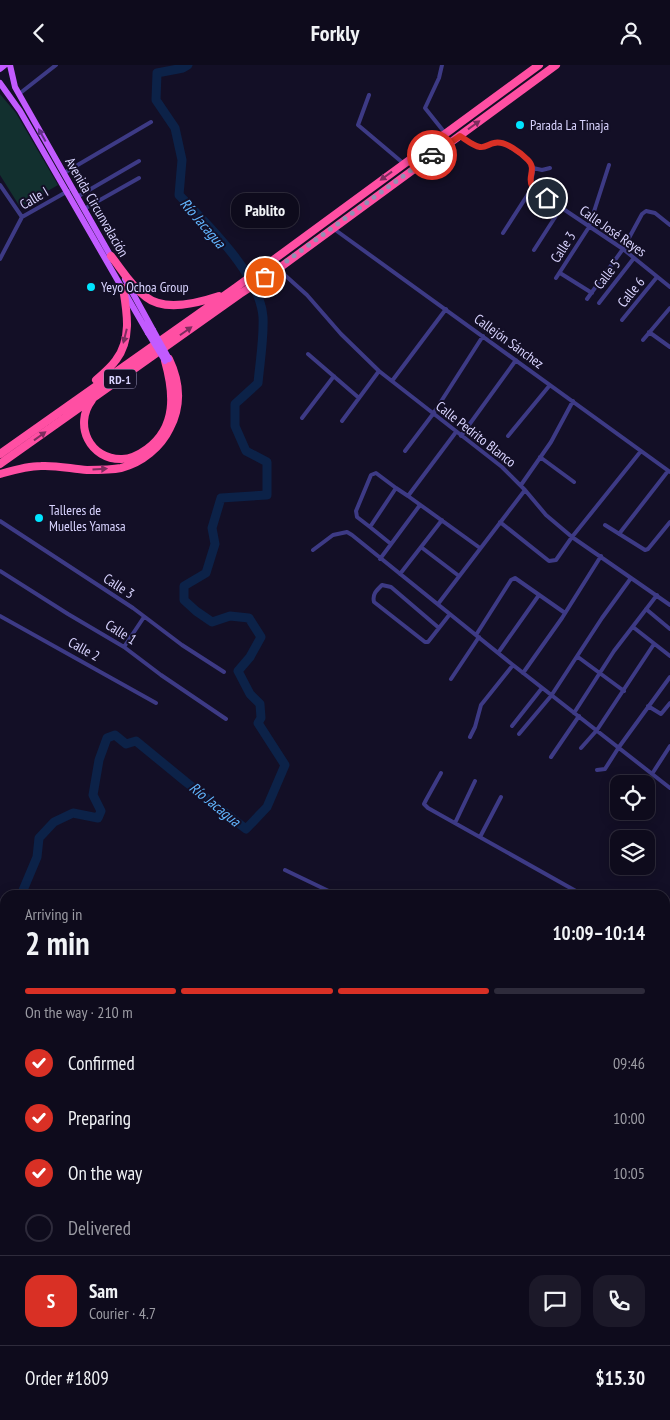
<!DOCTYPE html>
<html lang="en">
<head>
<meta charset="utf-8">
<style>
	:root { --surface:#0e0b1c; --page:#1c1929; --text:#f1f3f6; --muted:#9b9ba3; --line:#2e2b3b; --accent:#d93025 }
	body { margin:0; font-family:"PT Sans Narrow",sans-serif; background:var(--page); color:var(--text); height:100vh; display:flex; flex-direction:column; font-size:19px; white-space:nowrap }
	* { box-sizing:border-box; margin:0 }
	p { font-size:16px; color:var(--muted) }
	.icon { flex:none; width:28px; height:28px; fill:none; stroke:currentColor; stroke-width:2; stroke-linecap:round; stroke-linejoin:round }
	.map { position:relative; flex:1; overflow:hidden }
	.details { position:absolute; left:0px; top:825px; width:670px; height:530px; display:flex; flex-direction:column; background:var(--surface); border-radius:15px 15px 0 0; box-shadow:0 2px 12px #0003,0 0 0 1px var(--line) }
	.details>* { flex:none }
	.tools { position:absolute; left:610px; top:710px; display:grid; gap:10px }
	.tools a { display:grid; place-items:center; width:45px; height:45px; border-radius:10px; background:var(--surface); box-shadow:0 2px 12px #0003,0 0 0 1px var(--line); font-size:25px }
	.pin { position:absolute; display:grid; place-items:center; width:42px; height:42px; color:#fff; margin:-21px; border:2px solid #fff; border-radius:50%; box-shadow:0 1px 5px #0007 }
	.courier { position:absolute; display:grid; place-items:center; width:50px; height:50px; margin:-25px; border:4px solid #d93025; border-radius:50%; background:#fff; color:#222; box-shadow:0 1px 6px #0007 }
	.bubble { position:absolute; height:35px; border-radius:15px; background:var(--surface); box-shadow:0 2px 12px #0003,0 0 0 1px var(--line); font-size:16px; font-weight:600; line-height:35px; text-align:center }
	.head em { font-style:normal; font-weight:600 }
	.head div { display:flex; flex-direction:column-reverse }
	.head { display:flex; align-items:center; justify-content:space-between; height:85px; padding:0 25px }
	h1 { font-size:32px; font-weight:600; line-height:38px }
	.bar { display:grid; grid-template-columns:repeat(4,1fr); gap:8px 5px; align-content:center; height:60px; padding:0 25px }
	.bar i { height:6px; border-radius:4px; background:var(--line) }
	.bar .current { background:var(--accent) }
	.bar p { grid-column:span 4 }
	.line { display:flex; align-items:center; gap:12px; padding:0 25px; border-top:1px solid var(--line) }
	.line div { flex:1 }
	.round { display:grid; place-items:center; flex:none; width:52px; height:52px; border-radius:15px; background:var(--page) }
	ol { padding:0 25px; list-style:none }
	li { display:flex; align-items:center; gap:15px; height:55px }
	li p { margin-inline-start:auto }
	li .icon { padding:5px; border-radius:50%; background:var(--accent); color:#fff; stroke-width:4 }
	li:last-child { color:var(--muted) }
	li i { width:28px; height:28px; border:2px solid var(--line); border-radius:50% }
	header { display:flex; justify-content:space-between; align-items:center; height:65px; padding:0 25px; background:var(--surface); font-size:22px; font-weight:600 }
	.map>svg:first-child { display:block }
	.green { fill:#12302f }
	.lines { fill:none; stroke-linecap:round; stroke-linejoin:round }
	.river { stroke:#0c2248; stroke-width:9 }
	.minor { stroke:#3d3a85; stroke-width:4 }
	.primary { stroke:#c25bff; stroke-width:6 }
	.motorway { stroke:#ff4fa3; stroke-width:8 }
	.primary-bridge { stroke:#c25bff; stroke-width:6 }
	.oneway { fill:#7d2c5e }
	.oneway2 { fill:#623188 }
	.done { stroke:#948fb3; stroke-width:5; stroke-dasharray:0 9 }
	.route { stroke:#d93025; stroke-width:6 }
	.poi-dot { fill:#00e5ff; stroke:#130f26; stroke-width:2 }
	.labels { text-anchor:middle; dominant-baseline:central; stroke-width:4; stroke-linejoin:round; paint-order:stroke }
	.shield { fill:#130f26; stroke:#9e99be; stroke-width:1 }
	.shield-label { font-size:12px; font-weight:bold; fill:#d9d4ff }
	.poi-label { font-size:14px; fill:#d9d4ff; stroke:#130f26; text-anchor:start }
	.street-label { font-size:14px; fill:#d9d4ff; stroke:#130f26 }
	.water-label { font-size:15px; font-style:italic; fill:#62b6ff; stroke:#130f26 }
</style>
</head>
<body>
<header><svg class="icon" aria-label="back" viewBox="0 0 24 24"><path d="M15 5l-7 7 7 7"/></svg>Forkly<svg class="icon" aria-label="person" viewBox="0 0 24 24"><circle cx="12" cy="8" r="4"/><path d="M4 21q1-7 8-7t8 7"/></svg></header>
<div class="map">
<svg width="670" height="1355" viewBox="0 0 670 1355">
	<rect width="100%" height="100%" fill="#130f26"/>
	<path class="green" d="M 0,29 L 16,48 L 58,120 L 20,142 L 0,110 Z"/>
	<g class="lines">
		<path class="river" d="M 21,830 L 37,792 L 39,773 L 54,757 L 73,748 L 98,753 L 101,746 L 93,730 L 99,695 L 107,673 L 115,670 L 126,679 L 136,676 L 186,717 L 246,764 L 267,742 L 285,700 L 258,658 L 261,653 L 260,639 L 250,629 L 238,606 L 250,592 L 261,572 L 249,553 L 230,551 L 212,557 L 196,546 L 184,535 L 184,521 L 206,508 L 215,479 L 212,463 L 221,433 L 267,430 L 267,397 L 246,386 L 235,361 L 235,339 L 258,318 C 260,296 264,274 263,252 C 260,210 208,160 179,130 L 182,95 L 175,63 L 156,35 L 157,8 L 183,3 L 188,0
			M 0,956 L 5,948"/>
		<path class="minor" d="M 442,0 L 439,13 L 425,43 L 445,68
			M 19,29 L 56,0
			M 369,30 L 358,60 L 403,98
			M 459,71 L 479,82 C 486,82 492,77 498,78 C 507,78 532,95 533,103 C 534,111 529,115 532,123 L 623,184 L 670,222
			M 533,103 L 542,105 L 550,103
			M 64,108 L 151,57
			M 0,120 L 22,152
			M 77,132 L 139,96
			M 84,144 L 139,113
			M 334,164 L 670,407
			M 503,168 L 532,123
			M 534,185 L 561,143
			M 0,194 L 22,152 L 68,126
			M 278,204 L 307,230 L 341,269 L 379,306 L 502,402 L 525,425 L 546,450 L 572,472 L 670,540
			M 560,208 L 592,228
			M 556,213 L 589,162 L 609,100
			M 587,234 L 623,184 L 642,149 L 646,146 L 655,148 L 670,160
			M 599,238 L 634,193
			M 622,255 L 657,212
			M 649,267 L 670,282
			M 643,275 L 670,243
			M 308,289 L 359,333
			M 392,316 L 446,244
			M 302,353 L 334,311
			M 342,356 L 379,306
			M 456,367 L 408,431 L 480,483
			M 461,371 L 516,295
			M 508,371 L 550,320
			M 405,386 L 433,349 L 483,271
			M 540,392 L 574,417
			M 521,420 L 551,377 L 573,336
			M 0,456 L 133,543 L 182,580 L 224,607
			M 500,457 L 549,496 L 556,495 L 572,472 L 641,386
			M 605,460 L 645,485 L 648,484 L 670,457
			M 370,462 L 357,452 L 356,446 L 371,410 L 376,408 L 396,423
			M 619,469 L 668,406
			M 391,479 L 370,462 L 396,423 L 408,431
			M 421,482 L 459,511
			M 313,485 L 333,470 L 347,467 L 352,470 L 513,600 L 670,723
			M 380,494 L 420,440
			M 0,506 L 68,549 L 124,582 L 161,610 L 226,654
			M 400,509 L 442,455
			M 438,539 L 525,425
			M 646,544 L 670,564
			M 0,551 L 156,638
			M 633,562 L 670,591
			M 439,563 L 391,522 L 382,520 C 377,525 372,529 374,537 L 425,577 L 428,577 L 450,549
			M 476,570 L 511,515 L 515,513 L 565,548
			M 124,582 L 144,552
			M 498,588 L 539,530
			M 578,592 L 624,626
			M 523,608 L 562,553 L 601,491
			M 451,614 L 479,572
			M 648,641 L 661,649 L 670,638
			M 574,648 L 614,586 L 657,530
			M 512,661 L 542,623
			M 519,669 L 551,631 L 602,553 L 631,513
			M 470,672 L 475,662 L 481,640 L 513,600
			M 581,683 L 597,665 L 654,579
			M 551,692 L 579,651
			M 597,705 L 605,704 L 619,682 L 670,612
			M 441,708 L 426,735 L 424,739 L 428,743 L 583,830
			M 652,709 L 670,681
			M 455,758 L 475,716
			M 480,772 L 501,732
			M 285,805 L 337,830
			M 665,843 L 668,837
			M 665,876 L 670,878
			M 665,922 L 670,925
			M 665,984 L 670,986
			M 665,1027 L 670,1029
			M 665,1050 L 670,1040
			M 665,1070 L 670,1072
			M 665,1101 L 670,1089
			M 665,1115 L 670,1117
			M 665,1246 L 670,1248
			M 665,1297 L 670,1286
			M 665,1327 L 670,1330
			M 66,1350 L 79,1355
			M 295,1350 L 310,1355
			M 107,1355 L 109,1350
			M 448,1355 L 449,1350"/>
		<path class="primary" d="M 10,0 L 15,22 L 113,195
			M 0,4 L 5,0
			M 0,18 L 20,46 L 148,268
			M 125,214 L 153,265"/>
		<path class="motorway" d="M 111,191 C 122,205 131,221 146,232 C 165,247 198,238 219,231
			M 96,315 C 103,309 111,302 116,295 C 132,274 127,247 123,223
			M 92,335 C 73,360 90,395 122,394 C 131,394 140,389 147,384 C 177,362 174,328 165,296
			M 0,389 L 235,223 L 539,0
			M 0,399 L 240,229 L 278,204 L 556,0
			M 0,409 C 14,405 27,401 41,401 C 56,400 72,404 87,405 C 97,405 111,405 121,403 C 142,398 161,382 170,363 C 182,340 180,317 169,294"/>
		<path class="primary-bridge" d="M 153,265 L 169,294
			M 148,268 L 165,296"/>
	</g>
	<defs><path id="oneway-solid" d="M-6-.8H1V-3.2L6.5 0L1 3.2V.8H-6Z" transform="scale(1.25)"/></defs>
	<g class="oneway">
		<use href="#oneway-solid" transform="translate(474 60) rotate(-36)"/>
		<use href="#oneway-solid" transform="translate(386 111) rotate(144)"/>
		<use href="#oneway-solid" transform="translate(186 266) rotate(-35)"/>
		<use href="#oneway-solid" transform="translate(125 271) rotate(104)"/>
		<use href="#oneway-solid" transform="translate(40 371) rotate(-36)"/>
		<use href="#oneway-solid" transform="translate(100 404) rotate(-3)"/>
	</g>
	<use class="oneway2" href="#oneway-solid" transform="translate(42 70) rotate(-119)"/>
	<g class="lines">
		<path class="done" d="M 265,212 L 432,90"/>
		<path class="route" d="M 432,90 L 460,71 C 465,74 473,81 480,82 C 485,83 489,79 494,78 C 505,75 521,88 528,95 C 537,104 527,112 532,121 C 534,126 542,129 547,133"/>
	</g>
	<g class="poi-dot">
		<circle cx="520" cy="60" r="5"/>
		<circle cx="91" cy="222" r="5"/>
		<circle cx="39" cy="453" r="5"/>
	</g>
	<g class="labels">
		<rect class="shield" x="104" y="304.5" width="32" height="19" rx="4"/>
		<g class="shield-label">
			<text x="120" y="314">RD-1</text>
		</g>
		<g class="poi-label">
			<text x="530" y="60">Parada La Tinaja</text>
			<text x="101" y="222">Yeyo Ochoa Group</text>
			<text x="49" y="445">Talleres de<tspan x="49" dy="16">Muelles Yamasa</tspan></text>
		</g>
		<g class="street-label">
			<text transform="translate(34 133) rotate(-31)">Calle I</text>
			<text transform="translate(97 142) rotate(60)">Avenida Circunvalación</text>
			<text transform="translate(613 166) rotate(35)">Calle José Reyes</text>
			<text transform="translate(563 182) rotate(-57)">Calle 3</text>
			<text transform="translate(607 209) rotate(-52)">Calle 5</text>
			<text transform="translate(631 227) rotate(-51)">Calle 6</text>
			<text transform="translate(509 276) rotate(36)">Callejón Sánchez</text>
			<text transform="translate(476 369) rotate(38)">Calle Pedrito Blanco</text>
			<text transform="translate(119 521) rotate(33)">Calle 3</text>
			<text transform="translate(121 567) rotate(32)">Calle 1</text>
			<text transform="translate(84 584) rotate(29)">Calle 2</text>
		</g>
		<g class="water-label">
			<text transform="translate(203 158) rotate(49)">Río Jacagua</text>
			<text transform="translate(215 739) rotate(39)">Río Jacagua</text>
		</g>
	</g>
</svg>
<div class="tools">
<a><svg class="icon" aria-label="locate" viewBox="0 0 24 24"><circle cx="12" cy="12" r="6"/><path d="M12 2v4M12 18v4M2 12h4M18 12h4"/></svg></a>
<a><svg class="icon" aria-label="layers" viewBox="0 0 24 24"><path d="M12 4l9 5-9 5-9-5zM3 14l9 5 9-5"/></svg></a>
</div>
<div class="pin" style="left:265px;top:212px;background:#ea580c"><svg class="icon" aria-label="bag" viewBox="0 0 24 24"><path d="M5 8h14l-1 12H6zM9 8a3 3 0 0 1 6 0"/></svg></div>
<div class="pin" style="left:547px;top:133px;background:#1f2937"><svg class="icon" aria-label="home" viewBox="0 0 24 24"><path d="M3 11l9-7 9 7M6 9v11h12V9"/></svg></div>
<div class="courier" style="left:432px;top:90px"><svg class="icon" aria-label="car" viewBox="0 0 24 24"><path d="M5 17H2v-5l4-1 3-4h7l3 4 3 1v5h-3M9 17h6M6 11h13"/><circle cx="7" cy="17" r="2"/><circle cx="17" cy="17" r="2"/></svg></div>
<div class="bubble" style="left:231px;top:128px;width:68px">Pablito</div>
<section class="details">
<div class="head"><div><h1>2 min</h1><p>Arriving in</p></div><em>10:09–10:14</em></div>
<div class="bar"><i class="current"></i><i class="current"></i><i class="current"></i><i></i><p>On the way · 210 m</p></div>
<ol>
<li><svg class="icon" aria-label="check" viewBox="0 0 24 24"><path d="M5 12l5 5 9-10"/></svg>Confirmed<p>09:46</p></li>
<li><svg class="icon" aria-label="check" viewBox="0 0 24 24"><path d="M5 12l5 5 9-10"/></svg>Preparing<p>10:00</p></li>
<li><svg class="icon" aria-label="check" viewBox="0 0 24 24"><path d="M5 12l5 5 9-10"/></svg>On the way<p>10:05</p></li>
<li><i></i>Delivered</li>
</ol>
<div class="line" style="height:90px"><b class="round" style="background:var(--accent);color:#fff">S</b><div><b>Sam</b><p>Courier · 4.7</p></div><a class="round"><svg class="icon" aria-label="chat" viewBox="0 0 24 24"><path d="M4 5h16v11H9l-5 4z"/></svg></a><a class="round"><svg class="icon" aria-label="phone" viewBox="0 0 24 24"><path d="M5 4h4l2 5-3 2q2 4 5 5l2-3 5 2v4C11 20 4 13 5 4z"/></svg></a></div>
<div class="line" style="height:65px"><div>Order #1809</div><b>$15.30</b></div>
</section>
</div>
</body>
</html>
